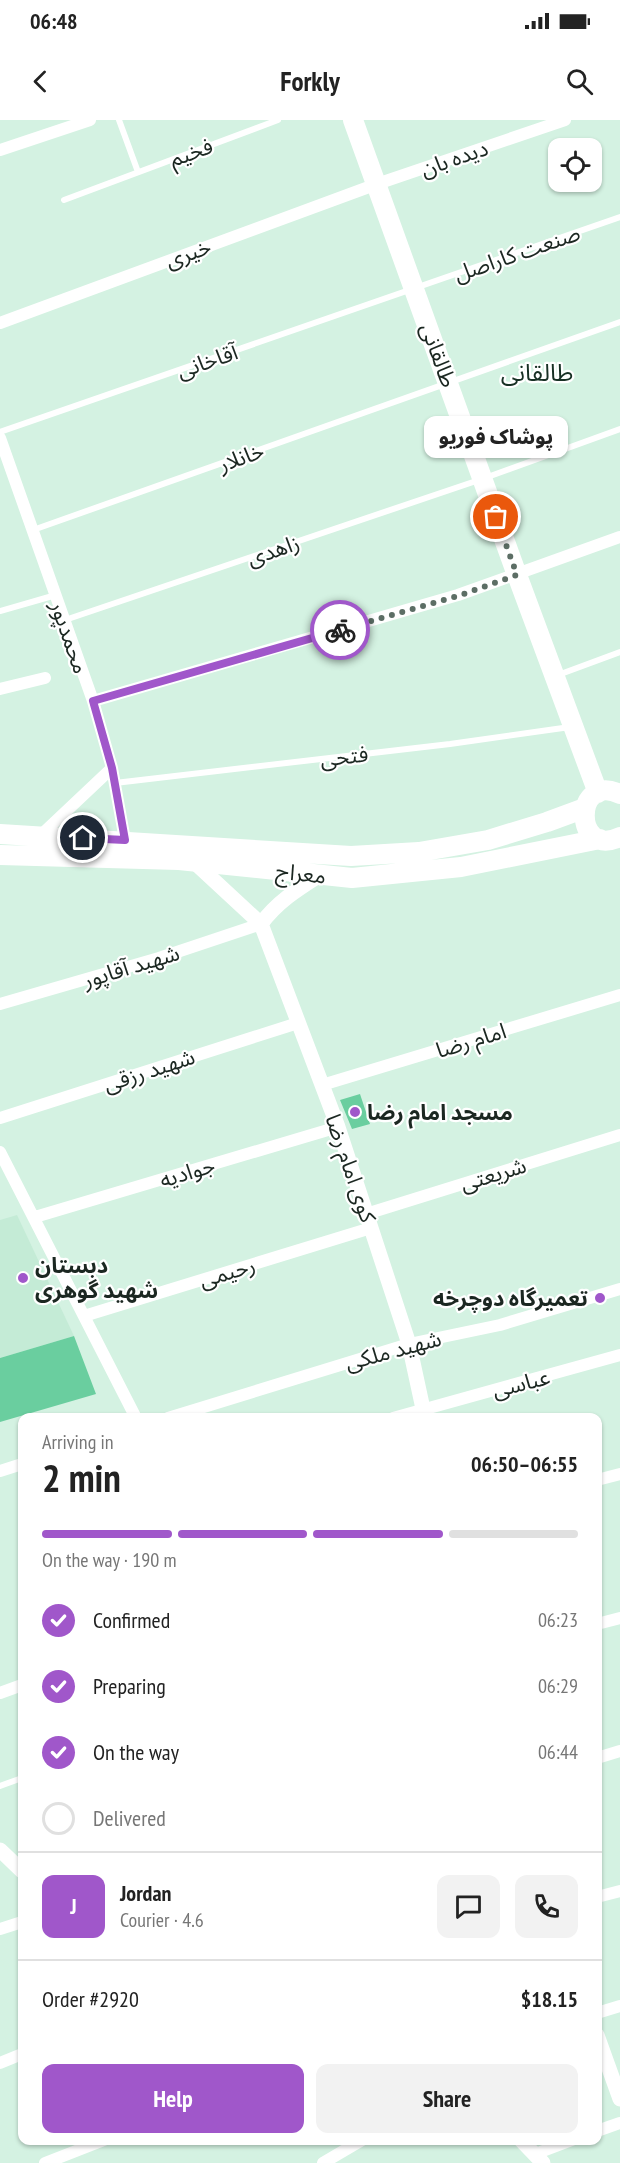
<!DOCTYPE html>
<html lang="en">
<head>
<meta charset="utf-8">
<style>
	:root { --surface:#fff; --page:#f2f2f2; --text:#222; --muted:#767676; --line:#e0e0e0; --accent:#a057ca }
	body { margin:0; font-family:"PT Sans Narrow","Noto Sans Arabic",sans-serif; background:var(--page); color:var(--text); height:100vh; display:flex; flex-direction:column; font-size:22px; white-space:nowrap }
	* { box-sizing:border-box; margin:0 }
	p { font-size:20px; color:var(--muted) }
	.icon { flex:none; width:33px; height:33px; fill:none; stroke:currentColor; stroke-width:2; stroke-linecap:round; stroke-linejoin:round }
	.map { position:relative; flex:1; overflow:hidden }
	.panel { position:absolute; left:18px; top:1293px; width:584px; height:732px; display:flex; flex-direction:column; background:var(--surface); border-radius:12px; box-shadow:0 2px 4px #0004 }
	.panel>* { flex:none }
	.controls { position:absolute; left:548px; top:18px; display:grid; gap:12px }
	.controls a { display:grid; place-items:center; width:54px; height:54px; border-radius:12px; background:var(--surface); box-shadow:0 2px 4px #0004; font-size:30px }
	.pin { position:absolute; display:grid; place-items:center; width:51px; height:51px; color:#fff; margin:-26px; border:3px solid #fff; border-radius:50%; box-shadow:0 2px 6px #0007 }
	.courier { position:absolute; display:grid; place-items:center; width:60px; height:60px; margin:-30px; border:4px solid #a057ca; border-radius:50%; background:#fff; color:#222; box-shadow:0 2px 8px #0007 }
	.bubble { position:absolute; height:42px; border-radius:12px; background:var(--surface); box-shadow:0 2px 4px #0004; font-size:20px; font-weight:800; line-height:42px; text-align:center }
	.summary em { font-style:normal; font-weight:800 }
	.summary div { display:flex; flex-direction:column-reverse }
	.summary { display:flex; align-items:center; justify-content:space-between; height:102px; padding:0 24px }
	h1 { font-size:39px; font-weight:800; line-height:45px }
	.bar { display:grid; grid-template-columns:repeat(4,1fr); gap:9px 6px; align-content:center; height:72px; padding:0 24px }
	.bar i { height:8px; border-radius:4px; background:var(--line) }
	.bar .on { background:var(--accent) }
	.bar p { grid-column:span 4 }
	.line { display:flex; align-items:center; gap:15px; padding:0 24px; border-top:2px solid var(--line) }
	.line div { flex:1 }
	.round { display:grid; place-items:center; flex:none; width:63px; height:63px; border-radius:12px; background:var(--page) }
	ol { padding:0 24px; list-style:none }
	li { display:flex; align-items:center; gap:18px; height:66px }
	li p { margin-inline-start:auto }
	li .icon { padding:6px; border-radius:50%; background:var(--accent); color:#fff; stroke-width:4 }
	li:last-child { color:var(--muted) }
	li i { width:33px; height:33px; border:3px solid var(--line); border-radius:50% }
	.primary-button { display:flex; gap:12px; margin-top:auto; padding:12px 24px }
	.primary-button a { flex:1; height:69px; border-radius:12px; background:var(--accent); color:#fff; font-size:24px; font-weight:800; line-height:69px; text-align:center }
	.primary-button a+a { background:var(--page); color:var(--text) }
	.status { display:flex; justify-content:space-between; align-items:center; height:42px; padding:0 30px; background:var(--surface); direction:ltr }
	.status svg { height:16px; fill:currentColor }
	header { display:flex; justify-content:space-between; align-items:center; height:78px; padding:0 24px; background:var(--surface); font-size:27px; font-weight:800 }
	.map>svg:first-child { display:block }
	.built { fill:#c4ebd6 }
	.building { fill:#6ace9f }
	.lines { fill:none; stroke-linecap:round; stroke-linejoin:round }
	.service { stroke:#fff; stroke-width:6 }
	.minor { stroke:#fff; stroke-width:12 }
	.tertiary { stroke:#fff; stroke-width:15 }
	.primary { stroke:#fff; stroke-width:20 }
	.done { stroke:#5c6e65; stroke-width:6; stroke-dasharray:0 10.8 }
	.route { stroke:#a057ca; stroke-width:8 }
	.poi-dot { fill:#a057ca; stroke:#fff; stroke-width:2 }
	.labels { text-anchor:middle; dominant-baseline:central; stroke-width:4.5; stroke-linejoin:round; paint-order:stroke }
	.street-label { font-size:22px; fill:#1b2721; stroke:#fff }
	.poi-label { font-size:22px; font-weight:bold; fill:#1b2721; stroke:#fff; text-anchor:start }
	.neighbourhood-label { font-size:24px; fill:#173024; stroke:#fff }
</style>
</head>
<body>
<div class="status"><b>06:48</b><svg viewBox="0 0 49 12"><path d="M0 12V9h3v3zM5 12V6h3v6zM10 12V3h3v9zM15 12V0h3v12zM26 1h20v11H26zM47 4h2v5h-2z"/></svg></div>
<header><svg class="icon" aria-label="back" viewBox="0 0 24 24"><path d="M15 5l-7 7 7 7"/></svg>Forkly<svg class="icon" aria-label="search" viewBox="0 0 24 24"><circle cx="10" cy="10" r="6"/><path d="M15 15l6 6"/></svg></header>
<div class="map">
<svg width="620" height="2043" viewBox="0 0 620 2043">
	<rect width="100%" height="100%" fill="#d4f2e2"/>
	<path class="built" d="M 17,1095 L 74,1216 L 0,1238 L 0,1100 Z"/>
	<path class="building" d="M 360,974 L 370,1004 L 352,1009 L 340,980 Z
		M 74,1216 L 96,1274 L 0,1302 L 0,1238 Z"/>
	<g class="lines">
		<path class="service" d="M 119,0 L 138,52
			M 64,80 L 278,0
			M 0,312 L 620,97
			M 33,410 L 620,202
			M 0,491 L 56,475
			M 65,500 L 482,359 L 620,309
			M 558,555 L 620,532
			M 115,663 L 450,624 L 570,607
			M 0,1666 L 22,1658"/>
		<path class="minor" d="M 0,30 L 90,0
			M 0,203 L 377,64 L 565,0
			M 0,318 L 93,581 L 112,648 L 125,720
			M 0,569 L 45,558
			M 93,581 L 458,475 L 620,417
			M 41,715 L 112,648
			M 0,884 L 159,838 L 261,804
			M 322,965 L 620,875
			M 0,998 L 298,903
			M 0,1032 L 136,1298
			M 366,1094 L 620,1015
			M 35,1097 L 338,1007
			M 84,1196 L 371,1108
			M 168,1298 L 409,1224 L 500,1205 L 620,1169
			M 393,1298 L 620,1235
			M 0,1351 L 22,1344
			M 597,1360 L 620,1354
			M 597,1504 L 620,1498
			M 0,1573 L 22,1565
			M 597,1638 L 620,1631
			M 597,1777 L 620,1771
			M 0,1809 L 22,1802
			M 597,1893 L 620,1886
			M 0,1943 L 22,1934
			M 597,2011 L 620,2003
			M 535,2034 L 572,2020
			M 45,2043 L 104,2020
			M 323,2043 L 362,2020"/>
		<path class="tertiary" d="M 193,741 L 261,804 L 338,1007 L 409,1224 L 425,1298
			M 261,804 C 277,782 298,769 320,755
			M 0,1730 L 22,1751
			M 597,1915 L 620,1979
			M 521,2020 L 543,2043"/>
		<path class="primary" d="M 353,0 L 517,455 L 598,673
			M 620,674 C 573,652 573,739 620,717
			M 0,714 L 351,736 L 419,732 L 488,720 L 547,702 L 585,688
			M 0,735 L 179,740 L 352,758 L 461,747 L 600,719"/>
	</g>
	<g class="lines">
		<path class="done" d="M 340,510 L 458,476 L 517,455 L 496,397"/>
		<path class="route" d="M 83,718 L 125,720 L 112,648 L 93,581 L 340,510"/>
	</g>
	<g class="poi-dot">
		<circle cx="355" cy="992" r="6"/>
		<circle cx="23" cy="1158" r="6"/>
		<circle cx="600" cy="1178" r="6"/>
	</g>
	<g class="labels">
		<g class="street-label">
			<text transform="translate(191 32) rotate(-20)">فخیم</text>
			<text transform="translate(454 38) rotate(-19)">دیده بان</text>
			<text transform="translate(188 133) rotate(-20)">خیری</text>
			<text transform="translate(517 133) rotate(-19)">صنعت کاراصل</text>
			<text transform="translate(439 235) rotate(70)">طالقانی</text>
			<text transform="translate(207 241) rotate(-19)">آقاخانی</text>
			<text transform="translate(241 337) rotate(-20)">خانلار</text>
			<text transform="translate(273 430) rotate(-19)">زاهدی</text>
			<text transform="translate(70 517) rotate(71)">محمدپور</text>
			<text transform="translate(344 636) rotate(-7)">فتحی</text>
			<text transform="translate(301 753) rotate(6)">معراج</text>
			<text transform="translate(131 846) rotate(-17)">شهید آقاپور</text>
			<text transform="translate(471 920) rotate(-17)">امام رضا</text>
			<text transform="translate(149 950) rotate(-18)">شهید رزقی</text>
			<text transform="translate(351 1048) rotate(71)">کوی امام رضا</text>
			<text transform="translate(187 1052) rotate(-17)">جوادیه</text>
			<text transform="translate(493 1054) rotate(-17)">شریعتی</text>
			<text transform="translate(227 1152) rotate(-17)">رحیمی</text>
			<text transform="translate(393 1230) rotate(-15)">شهید ملکی</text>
			<text transform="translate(521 1263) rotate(-14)">عباسی</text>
		</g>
		<g class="poi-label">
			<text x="367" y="992">مسجد امام رضا</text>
			<text x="35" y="1145">دبستان<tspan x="35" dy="25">شهید گوهری</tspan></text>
			<text x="588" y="1178" text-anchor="end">تعمیرگاه دوچرخه</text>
		</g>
		<g class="neighbourhood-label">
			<text x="537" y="252">طالقانی</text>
		</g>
	</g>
</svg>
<div class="controls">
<a><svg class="icon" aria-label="locate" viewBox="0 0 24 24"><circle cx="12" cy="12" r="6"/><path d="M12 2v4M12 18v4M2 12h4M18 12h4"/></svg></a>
</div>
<div class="pin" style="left:496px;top:397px;background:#ea580c"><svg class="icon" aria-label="bag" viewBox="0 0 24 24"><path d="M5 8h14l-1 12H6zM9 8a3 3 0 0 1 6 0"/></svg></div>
<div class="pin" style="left:83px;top:718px;background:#1f2937"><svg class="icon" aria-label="home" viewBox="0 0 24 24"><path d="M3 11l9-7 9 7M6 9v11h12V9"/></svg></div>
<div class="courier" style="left:340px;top:510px"><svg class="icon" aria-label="bike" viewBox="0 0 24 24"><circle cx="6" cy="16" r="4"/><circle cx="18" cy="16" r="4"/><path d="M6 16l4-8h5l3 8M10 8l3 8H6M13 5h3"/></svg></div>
<div class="bubble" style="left:424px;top:296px;width:144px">پوشاک فوریو</div>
<section class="panel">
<div class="summary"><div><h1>2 min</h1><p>Arriving in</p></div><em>06:50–06:55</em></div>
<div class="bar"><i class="on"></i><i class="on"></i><i class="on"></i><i></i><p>On the way · 190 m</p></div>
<ol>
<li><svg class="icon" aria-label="check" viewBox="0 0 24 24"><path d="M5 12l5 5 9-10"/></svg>Confirmed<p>06:23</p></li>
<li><svg class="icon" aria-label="check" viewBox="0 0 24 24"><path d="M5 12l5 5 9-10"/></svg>Preparing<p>06:29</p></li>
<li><svg class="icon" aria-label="check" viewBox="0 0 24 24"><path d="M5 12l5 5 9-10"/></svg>On the way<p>06:44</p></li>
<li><i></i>Delivered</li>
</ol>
<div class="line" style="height:108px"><b class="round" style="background:var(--accent);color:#fff">J</b><div><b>Jordan</b><p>Courier · 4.6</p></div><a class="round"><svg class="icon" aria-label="chat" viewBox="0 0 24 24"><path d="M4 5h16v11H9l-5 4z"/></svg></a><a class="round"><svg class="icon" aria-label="phone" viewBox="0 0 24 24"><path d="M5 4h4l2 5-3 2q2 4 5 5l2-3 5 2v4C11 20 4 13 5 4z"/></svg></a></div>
<div class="line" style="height:78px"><div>Order #2920</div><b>$18.15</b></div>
<div class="primary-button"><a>Help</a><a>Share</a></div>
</section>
</div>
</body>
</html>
